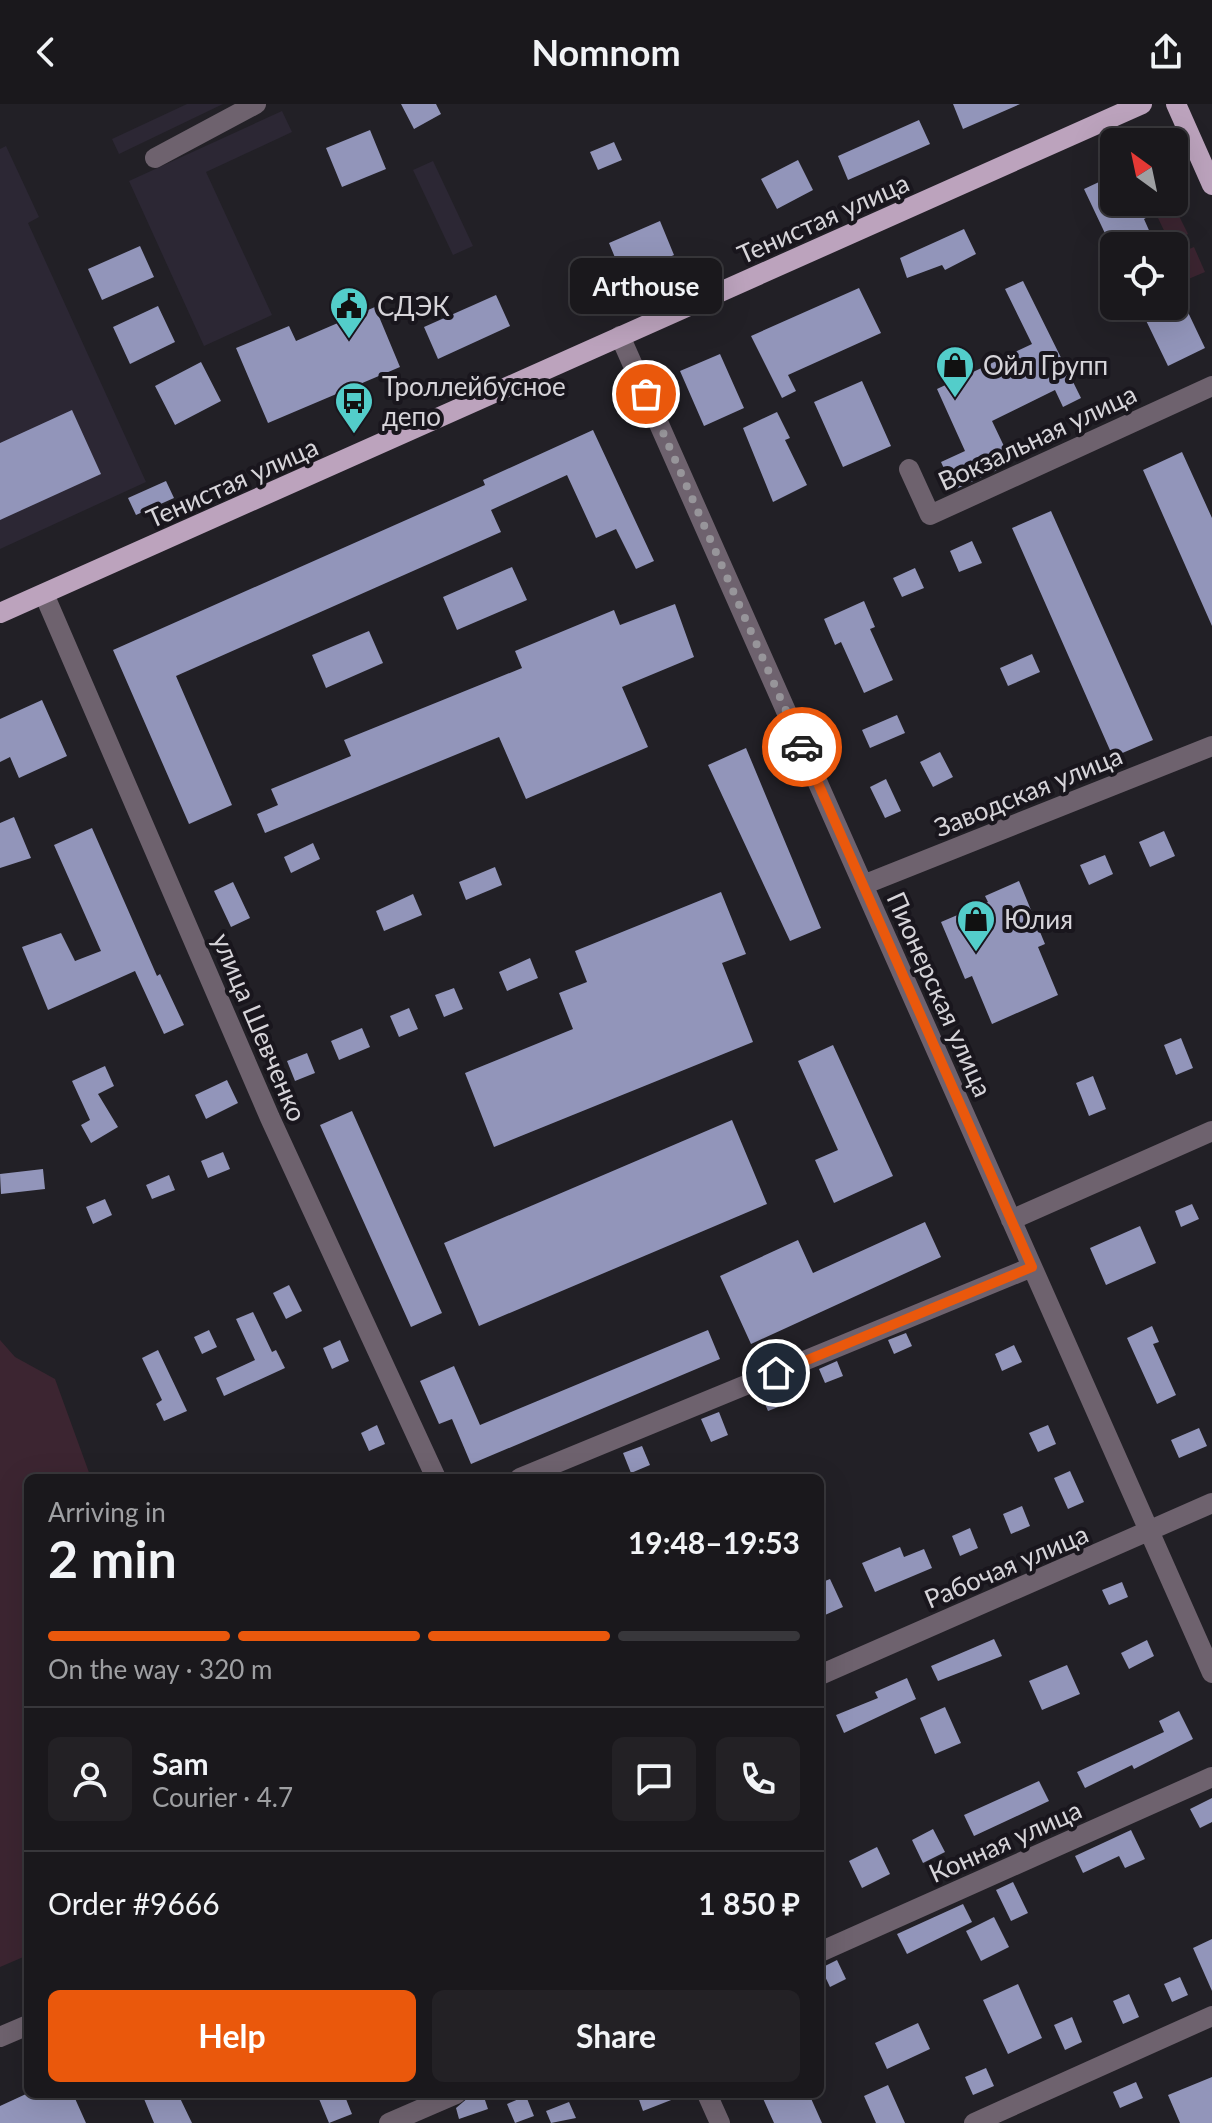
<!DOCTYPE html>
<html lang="en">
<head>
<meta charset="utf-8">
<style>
	:root { --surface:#1a181c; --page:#232125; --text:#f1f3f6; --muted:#9fa0a3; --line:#38373b; --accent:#ea580c }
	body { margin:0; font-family:Lato,sans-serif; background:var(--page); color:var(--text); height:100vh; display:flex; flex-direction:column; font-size:30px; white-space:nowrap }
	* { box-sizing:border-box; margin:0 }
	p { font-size:26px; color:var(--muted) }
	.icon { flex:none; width:44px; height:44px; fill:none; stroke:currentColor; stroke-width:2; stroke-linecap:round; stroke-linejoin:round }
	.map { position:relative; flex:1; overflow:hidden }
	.drawer { position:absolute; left:24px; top:1370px; width:800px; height:624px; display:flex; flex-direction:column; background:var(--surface); border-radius:12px; box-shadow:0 8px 32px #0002,0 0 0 2px var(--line) }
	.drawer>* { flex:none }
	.needle { width:52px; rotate:327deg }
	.controls { position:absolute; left:1100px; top:24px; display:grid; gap:16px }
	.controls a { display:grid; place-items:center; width:88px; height:88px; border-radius:12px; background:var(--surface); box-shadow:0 8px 32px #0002,0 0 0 2px var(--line); font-size:40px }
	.pin { position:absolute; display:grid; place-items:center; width:68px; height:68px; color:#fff; margin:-34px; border:4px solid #fff; border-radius:50%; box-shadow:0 2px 8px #0007 }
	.courier { position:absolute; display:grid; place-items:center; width:80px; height:80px; margin:-40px; border:6px solid #ea580c; border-radius:50%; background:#fff; color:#222; box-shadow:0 2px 10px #0007 }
	.bubble { position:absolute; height:56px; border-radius:12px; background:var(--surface); box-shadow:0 8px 32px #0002,0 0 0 2px var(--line); font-size:26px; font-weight:700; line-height:56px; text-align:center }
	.overview em { font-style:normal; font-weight:700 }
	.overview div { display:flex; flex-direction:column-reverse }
	.overview { display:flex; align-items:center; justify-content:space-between; height:136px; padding:0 24px }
	h1 { font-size:52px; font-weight:700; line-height:60px }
	.bar { display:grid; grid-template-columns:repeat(4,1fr); gap:12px 8px; align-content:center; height:96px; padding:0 24px }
	.bar i { height:10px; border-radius:6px; background:var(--line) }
	.bar .selected { background:var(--accent) }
	.bar p { grid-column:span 4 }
	.line { display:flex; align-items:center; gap:20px; padding:0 24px; border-top:2px solid var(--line) }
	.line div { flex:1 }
	.round { display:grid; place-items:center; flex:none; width:84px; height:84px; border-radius:12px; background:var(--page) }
	.action { display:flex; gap:16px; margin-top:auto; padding:16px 24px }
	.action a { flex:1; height:92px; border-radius:12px; background:var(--accent); color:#fff; font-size:32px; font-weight:700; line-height:92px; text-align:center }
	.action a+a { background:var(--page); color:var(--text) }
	header { display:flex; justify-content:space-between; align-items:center; height:104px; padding:0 24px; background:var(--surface); font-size:36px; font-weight:700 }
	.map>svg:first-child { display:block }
	.built { fill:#2c2734 }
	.green { fill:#3c2531 }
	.building { fill:#9295ba }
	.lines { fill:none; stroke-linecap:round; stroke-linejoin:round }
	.minor { stroke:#6e626e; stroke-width:20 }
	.major { stroke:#bca3bd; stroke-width:20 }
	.done { stroke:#97959a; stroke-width:8; stroke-dasharray:0 14.4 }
	.route { stroke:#ea580c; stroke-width:10 }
	.labels { text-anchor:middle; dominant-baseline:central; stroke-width:8; stroke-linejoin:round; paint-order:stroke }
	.street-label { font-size:26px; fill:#d6d4d9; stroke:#19161d }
	.poi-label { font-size:26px; fill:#d6d4d9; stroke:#19161d; text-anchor:start }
</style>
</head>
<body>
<header><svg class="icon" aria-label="back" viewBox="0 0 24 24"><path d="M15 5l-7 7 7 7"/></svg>Nomnom<svg class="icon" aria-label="share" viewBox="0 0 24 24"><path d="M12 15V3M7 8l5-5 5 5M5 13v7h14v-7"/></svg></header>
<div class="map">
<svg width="1212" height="2019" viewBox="0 0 1212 2019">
	<rect width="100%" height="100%" fill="#222026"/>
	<path class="built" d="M 187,0 L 223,0 L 119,50 L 112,35 Z
		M 282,7 L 292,28 L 206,68 L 272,211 L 204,242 L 129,77 Z
		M 6,42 L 39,113 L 28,119 L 146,378 L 0,445 L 0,45 Z
		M 433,57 L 473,142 L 453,151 L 413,66 Z"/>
	<path class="green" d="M 1176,106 L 1188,130 L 1170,139 L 1158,114 Z
		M 1194,143 L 1205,168 L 1186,176 L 1175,151 Z
		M 0,1236 L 15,1253 L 55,1275 L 91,1374 L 28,1374 L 28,1851 L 0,1863 Z"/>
	<path class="building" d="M 401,0 L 436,0 L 441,10 L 414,25 Z
		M 953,0 L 1020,0 L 963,25 Z
		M 919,16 L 930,40 L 848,76 L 838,52 Z
		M 370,26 L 386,65 L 342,83 L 326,44 Z
		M 614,38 L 622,56 L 598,66 L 590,48 Z
		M 798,56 L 813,86 L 777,105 L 761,75 Z
		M 1114,71 L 1114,98 L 1147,98 L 1153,110 L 1144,115 L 1156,142 L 1111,142 L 1084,85 Z
		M 660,117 L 674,151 L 623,173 L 609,139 Z
		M 964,125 L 976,150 L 945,166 L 942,161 L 907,174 L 900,154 Z
		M 140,142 L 154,173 L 102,196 L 88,165 Z
		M 1023,177 L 1081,294 L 1063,303 L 1055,286 L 992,317 L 1012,359 L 954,386 L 941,358 L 965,347 L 937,285 L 1032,240 L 1005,185 Z
		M 859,184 L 881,229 L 788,271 L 796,287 L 782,294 L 751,232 Z
		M 496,191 L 510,222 L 438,255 L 424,223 Z
		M 158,202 L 175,238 L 130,260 L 113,223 Z
		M 1139,202 L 1185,202 L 1205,244 L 1168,262 Z
		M 375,203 L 400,263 L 268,319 L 236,244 L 289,222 L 296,237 Z
		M 720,250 L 744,304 L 704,322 L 680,267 Z
		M 201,258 L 221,297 L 175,321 L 155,282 Z
		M 862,277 L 891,342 L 843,363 L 814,298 Z
		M 72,306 L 101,370 L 0,416 L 0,339 Z
		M 777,308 L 790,334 L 785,336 L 807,381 L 773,398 L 743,324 Z
		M 593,326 L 654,457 L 636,465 L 616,425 L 596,434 L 567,371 L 491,406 L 501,428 L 176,572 L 232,701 L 189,720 L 113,546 L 485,381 L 483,376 Z
		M 1182,348 L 1212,414 L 1212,522 L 1143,366 Z
		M 166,377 L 174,394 L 136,411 L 128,394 Z
		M 1051,407 L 1153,636 L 1113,653 L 1012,424 Z
		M 972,437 L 982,459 L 959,468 L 950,447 Z
		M 512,463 L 527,496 L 457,526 L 443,493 Z
		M 915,464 L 924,484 L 902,493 L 893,474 Z
		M 864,497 L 875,523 L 870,525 L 893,576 L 864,589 L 841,538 L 835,541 L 824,515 Z
		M 675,500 L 694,553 L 622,583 L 648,643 L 526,695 L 499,633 L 265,729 L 257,710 L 278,701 L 271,685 L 351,652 L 344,636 L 522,564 L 515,547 L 614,506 L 620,521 Z
		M 369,527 L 383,559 L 326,584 L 312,551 Z
		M 1032,550 L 1040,568 L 1008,582 L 1000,564 Z
		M 42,596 L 67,652 L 19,674 L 10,653 L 0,658 L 0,615 Z
		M 897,611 L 905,629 L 870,644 L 862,626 Z
		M 746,644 L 821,824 L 790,837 L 708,661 Z
		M 940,648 L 953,673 L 933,683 L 920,658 Z
		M 886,675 L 901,707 L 885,714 L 870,683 Z
		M 14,713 L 31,754 L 0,764 L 0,719 Z
		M 92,724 L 157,872 L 160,870 L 184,921 L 164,930 L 135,867 L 48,906 L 22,843 L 61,829 L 75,857 L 101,847 L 54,741 Z
		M 1164,727 L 1175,752 L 1150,763 L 1139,738 Z
		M 313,739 L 320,755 L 291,769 L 284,753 Z
		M 1105,751 L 1113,770 L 1089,781 L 1080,761 Z
		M 495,763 L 502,781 L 466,796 L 459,778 Z
		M 1019,777 L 1045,840 L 1038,843 L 1058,891 L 992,920 L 972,872 L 965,875 L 941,818 L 988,798 L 985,792 Z
		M 233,778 L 250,814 L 231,823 L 214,787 Z
		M 721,788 L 746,850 L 722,859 L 753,938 L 494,1043 L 465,969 L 573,925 L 559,889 L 587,878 L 575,847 Z
		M 413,790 L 422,811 L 384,827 L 376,807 Z
		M 530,854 L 538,874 L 507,887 L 499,868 Z
		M 454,884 L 463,905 L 444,913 L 435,891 Z
		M 409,904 L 418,925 L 399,933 L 390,912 Z
		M 362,924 L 370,943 L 339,956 L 331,937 Z
		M 1181,934 L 1193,964 L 1176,971 L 1164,941 Z
		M 833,941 L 893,1072 L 834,1099 L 815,1056 L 838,1046 L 798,957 Z
		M 307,949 L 315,969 L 295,977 L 287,957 Z
		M 105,962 L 114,982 L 98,990 L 118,1023 L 91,1039 L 81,1021 L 90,1016 L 72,977 Z
		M 1093,972 L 1106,1005 L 1089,1012 L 1076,979 Z
		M 227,976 L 238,999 L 206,1015 L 195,991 Z
		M 352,1007 L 442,1209 L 411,1223 L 320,1021 Z
		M 732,1016 L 767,1100 L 479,1222 L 444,1139 Z
		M 223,1048 L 230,1065 L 208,1074 L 201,1057 Z
		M 43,1065 L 45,1085 L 1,1090 L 0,1070 Z
		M 169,1071 L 175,1086 L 152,1095 L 146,1081 Z
		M 105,1095 L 112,1111 L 93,1120 L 86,1103 Z
		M 1192,1100 L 1199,1115 L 1181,1123 L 1175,1107 Z
		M 925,1118 L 941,1153 L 751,1240 L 720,1172 L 798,1136 L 813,1169 Z
		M 1140,1122 L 1156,1159 L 1106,1181 L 1090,1144 Z
		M 289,1181 L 302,1207 L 286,1215 L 273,1189 Z
		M 253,1208 L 272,1248 L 276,1246 L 285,1264 L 224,1292 L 216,1274 L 255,1256 L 236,1215 Z
		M 1152,1222 L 1159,1238 L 1153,1240 L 1176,1291 L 1157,1300 L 1127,1234 Z
		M 209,1226 L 217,1243 L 202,1250 L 194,1233 Z
		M 708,1226 L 720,1255 L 471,1360 L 452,1315 L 439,1320 L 420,1277 L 454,1262 L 480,1321 Z
		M 906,1229 L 912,1242 L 894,1250 L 888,1236 Z
		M 340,1236 L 349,1257 L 332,1265 L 323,1244 Z
		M 1014,1241 L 1022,1258 L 1002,1267 L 995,1250 Z
		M 158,1246 L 187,1307 L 164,1317 L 156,1300 L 162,1296 L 142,1254 Z
		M 837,1257 L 843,1272 L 825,1279 L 819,1265 Z
		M 779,1282 L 786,1300 L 768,1307 L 761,1290 Z
		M 719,1308 L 728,1331 L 711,1338 L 701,1315 Z
		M 377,1321 L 385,1340 L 369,1347 L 361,1329 Z
		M 1048,1321 L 1056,1340 L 1038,1348 L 1029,1329 Z
		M 1199,1324 L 1207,1342 L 1179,1354 L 1171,1336 Z
		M 642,1342 L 650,1361 L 631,1369 L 623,1349 Z
		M 1070,1367 L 1084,1398 L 1068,1405 L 1054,1374 Z
		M 1022,1402 L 1030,1422 L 1011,1430 L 1003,1410 Z
		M 970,1424 L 978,1444 L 960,1452 L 952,1432 Z
		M 900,1443 L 904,1453 L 924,1445 L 932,1464 L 875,1488 L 862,1459 Z
		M 830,1475 L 843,1503 L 825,1511 L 820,1499 L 820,1479 Z
		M 1122,1478 L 1128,1493 L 1109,1501 L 1102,1486 Z
		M 994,1535 L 1002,1552 L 938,1577 L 931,1562 Z
		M 1147,1536 L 1154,1552 L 1129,1565 L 1121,1549 Z
		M 1067,1561 L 1080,1590 L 1042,1606 L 1029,1577 Z
		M 907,1574 L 916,1595 L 844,1629 L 836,1611 L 878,1594 L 875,1588 Z
		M 945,1603 L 961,1639 L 935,1650 L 920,1614 Z
		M 1179,1607 L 1193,1635 L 1134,1665 L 1132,1661 L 1085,1684 L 1077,1668 L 1164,1628 L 1159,1617 Z
		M 1039,1677 L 1049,1697 L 974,1732 L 964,1711 Z
		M 1212,1694 L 1212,1718 L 1200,1724 L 1190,1705 Z
		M 933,1725 L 945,1748 L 923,1759 L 912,1736 Z
		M 1131,1726 L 1145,1755 L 1125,1764 L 1119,1752 L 1083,1769 L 1075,1752 Z
		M 877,1743 L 890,1770 L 862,1784 L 849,1757 Z
		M 1013,1778 L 1028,1809 L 1011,1817 L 996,1786 Z
		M 963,1800 L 972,1818 L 907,1850 L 897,1830 Z
		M 994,1813 L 1009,1843 L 981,1857 L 966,1827 Z
		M 1212,1835 L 1212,1887 L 1193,1844 Z
		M 837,1856 L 846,1875 L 830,1883 L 821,1864 Z
		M 1180,1873 L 1188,1891 L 1172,1898 L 1164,1880 Z
		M 1018,1880 L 1042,1934 L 1008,1950 L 983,1896 Z
		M 1129,1890 L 1139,1913 L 1123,1920 L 1113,1897 Z
		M 1072,1913 L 1082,1938 L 1065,1946 L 1054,1921 Z
		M 918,1919 L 930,1945 L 887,1965 L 875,1939 Z
		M 986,1964 L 994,1982 L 973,1991 L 965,1973 Z
		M 1212,1973 L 1212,2019 L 1180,2019 L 1168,1991 Z
		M 1136,1978 L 1143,1994 L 1120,2004 L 1113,1988 Z
		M 888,1981 L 905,2019 L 876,2019 L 864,1992 Z
		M 26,1990 L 73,1990 L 86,2019 L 0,2019 L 0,2002 Z
		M 142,1990 L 178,1990 L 192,2019 L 154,2019 Z
		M 317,1990 L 344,1990 L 352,2010 L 329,2019 Z
		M 483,1990 L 488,2005 L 459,2015 L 456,2004 L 469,1993 Z
		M 637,1990 L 684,1990 L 684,1991 L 643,2007 Z
		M 761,1990 L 809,1990 L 822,2019 L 774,2019 Z
		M 526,1992 L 534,2012 L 515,2019 L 507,2000 Z
		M 569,1998 L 576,2014 L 551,2019 L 546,2007 Z"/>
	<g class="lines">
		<path class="minor" d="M 155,54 L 256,0
			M 620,232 L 1212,1569
			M 909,365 L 930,411 L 1212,282
			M 44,490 L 270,1014 L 436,1374
			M 863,781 L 1212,642
			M 1011,1116 L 1212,1027
			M 520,1374 L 1032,1163
			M 820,1571 L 1212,1399
			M 820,1848 L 1212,1673
			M 0,1933 L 28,1921
			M 707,1990 L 720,2019
			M 389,2019 L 456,1990
			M 974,2019 L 1212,1912"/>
		<path class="major" d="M 1176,0 L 1212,81
			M 0,509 L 1142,0"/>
	</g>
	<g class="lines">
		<path class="done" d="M 646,290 L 802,643"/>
		<path class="route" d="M 776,1269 L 1032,1163 L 802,643"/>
	</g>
	<defs>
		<g id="civic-pin" transform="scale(2)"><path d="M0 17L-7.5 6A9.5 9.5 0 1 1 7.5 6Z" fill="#53cdca" stroke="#19161d"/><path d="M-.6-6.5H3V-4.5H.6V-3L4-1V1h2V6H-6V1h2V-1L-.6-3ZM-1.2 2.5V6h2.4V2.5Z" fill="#111"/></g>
		<g id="shop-pin" transform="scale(2)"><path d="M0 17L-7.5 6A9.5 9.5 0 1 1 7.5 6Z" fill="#53cdca" stroke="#19161d"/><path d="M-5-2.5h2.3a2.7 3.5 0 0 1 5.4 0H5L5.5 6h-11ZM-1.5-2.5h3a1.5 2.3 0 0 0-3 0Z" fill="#111"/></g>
		<g id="bus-pin" transform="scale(2)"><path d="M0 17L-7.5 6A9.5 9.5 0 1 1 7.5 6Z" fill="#53cdca" stroke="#19161d"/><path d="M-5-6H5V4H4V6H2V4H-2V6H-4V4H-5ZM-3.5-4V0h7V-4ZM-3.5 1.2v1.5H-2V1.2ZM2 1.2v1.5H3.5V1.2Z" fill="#111"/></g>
	</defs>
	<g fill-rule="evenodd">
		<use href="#civic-pin" x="349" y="202"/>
		<use href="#shop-pin" x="955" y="261"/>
		<use href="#bus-pin" x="354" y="297"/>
		<use href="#shop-pin" x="976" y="815"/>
	</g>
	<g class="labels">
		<g class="street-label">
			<text transform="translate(823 114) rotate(-24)">Тенистая улица</text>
			<text transform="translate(1037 333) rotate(-25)">Вокзальная улица</text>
			<text transform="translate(232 378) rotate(-24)">Тенистая улица</text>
			<text transform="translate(1028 687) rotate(-22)">Заводская улица</text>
			<text transform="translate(940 890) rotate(66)">Пионерская улица</text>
			<text transform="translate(260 923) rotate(67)">улица Шевченко</text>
			<text transform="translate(1006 1462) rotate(-23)">Рабочая улица</text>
			<text transform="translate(1005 1737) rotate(-24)">Конная улица</text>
		</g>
		<g class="poi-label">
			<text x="377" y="202">СДЭК</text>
			<text x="983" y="261">Ойл Групп</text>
			<text x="382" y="282">Троллейбусное<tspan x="382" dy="30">депо</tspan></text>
			<text x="1004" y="815">Юлия</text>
		</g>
	</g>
</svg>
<div class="controls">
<a><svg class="needle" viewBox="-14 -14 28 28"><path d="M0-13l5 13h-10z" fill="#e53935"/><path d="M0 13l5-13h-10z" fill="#9fa0a3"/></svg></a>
<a><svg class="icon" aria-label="locate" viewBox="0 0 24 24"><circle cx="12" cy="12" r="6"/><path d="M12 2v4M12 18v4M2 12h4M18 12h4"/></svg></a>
</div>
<div class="pin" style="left:646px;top:290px;background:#ea580c"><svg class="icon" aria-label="bag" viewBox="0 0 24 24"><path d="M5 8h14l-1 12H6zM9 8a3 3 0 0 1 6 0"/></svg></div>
<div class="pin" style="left:776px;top:1269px;background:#1f2937"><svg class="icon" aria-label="home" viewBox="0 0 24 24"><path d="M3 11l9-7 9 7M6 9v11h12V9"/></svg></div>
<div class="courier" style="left:802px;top:643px"><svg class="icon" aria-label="car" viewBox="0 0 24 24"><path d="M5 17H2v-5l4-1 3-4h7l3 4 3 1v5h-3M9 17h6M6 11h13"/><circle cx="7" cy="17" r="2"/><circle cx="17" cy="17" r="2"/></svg></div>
<div class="bubble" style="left:570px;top:154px;width:152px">Arthouse</div>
<section class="drawer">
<div class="overview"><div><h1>2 min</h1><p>Arriving in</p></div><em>19:48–19:53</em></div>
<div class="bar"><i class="selected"></i><i class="selected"></i><i class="selected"></i><i></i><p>On the way · 320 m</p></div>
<div class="line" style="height:144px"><a class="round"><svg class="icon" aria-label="person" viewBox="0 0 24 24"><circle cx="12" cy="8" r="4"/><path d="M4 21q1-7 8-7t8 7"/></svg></a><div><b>Sam</b><p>Courier · 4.7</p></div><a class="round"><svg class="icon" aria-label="chat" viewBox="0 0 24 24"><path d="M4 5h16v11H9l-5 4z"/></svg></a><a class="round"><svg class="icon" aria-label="phone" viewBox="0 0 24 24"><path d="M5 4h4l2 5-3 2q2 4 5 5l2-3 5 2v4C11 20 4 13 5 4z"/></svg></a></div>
<div class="line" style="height:104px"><div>Order #9666</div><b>1 850 ₽</b></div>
<div class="action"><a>Help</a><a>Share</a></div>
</section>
</div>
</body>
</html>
